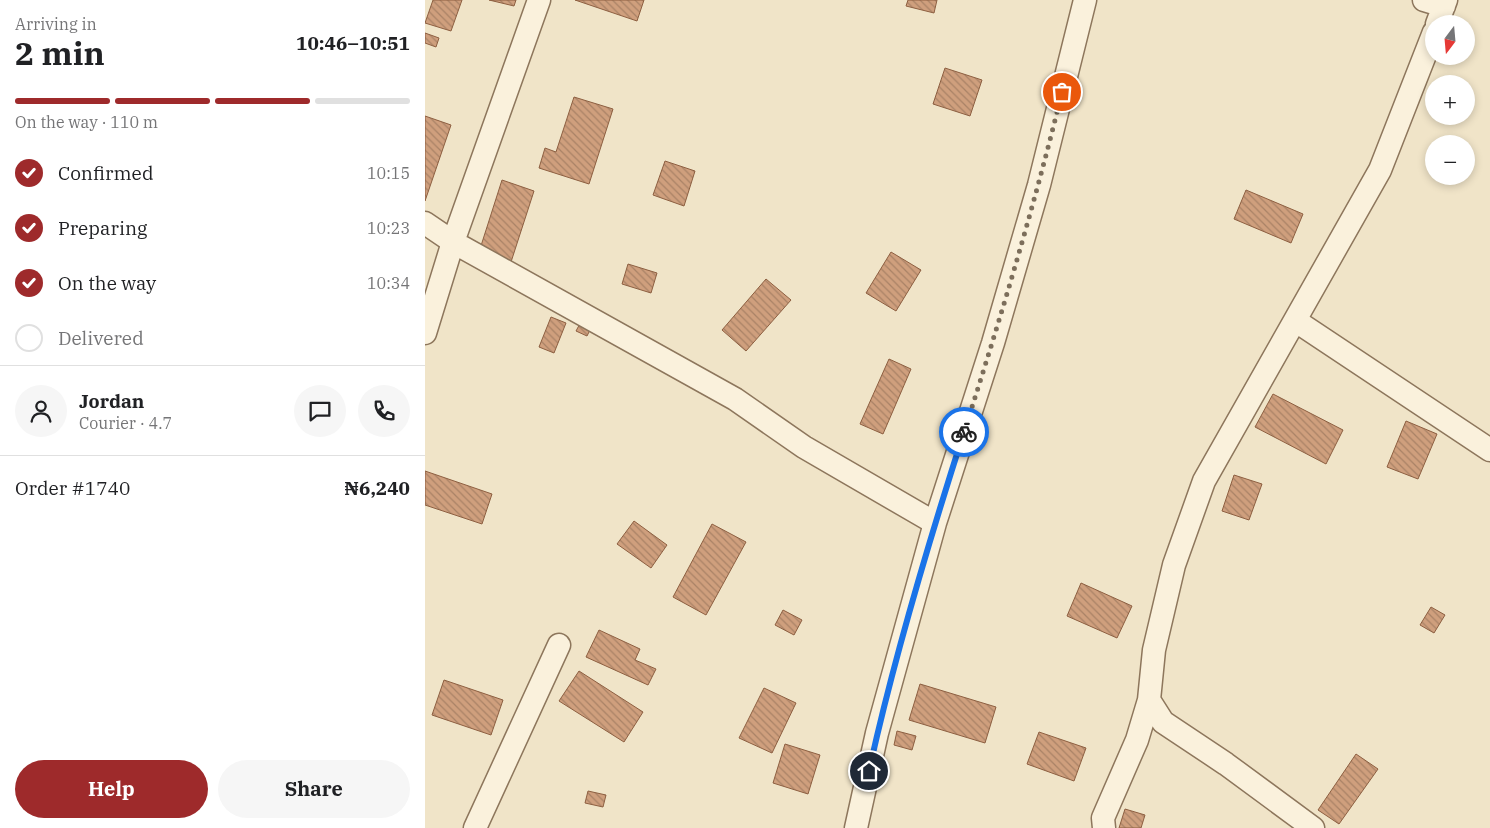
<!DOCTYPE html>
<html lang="en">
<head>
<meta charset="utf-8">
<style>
	:root { --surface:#fff; --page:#f6f6f6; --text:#202124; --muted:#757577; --line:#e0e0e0; --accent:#9e2a2b }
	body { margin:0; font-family:"IBM Plex Serif",serif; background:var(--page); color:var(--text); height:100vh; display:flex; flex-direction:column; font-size:19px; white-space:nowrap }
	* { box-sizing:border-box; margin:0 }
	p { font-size:16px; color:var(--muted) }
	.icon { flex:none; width:28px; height:28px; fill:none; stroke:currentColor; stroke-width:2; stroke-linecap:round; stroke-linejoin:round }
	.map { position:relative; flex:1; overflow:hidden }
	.drawer { display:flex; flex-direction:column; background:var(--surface); width:425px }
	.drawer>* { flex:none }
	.needle { width:32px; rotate:196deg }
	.fabs { position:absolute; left:1000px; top:15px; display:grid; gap:10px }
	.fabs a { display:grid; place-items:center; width:50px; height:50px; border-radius:50%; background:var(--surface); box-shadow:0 2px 8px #0003; font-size:25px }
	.pin { position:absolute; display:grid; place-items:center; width:42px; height:42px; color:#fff; margin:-21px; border:2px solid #fff; border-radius:50%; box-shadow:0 1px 5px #0007 }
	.courier { position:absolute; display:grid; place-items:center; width:50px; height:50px; margin:-25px; border:4px solid #1a73e8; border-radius:50%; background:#fff; color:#222; box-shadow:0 1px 6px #0007 }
	.overview em { font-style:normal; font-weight:700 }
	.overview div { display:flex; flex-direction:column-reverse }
	.overview { display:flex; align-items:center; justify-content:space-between; height:85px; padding:0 15px }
	h1 { font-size:32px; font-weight:700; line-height:38px }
	.bar { display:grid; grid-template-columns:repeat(4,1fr); gap:8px 5px; align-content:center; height:60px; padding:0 15px }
	.bar i { height:6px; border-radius:4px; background:var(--line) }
	.bar .on { background:var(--accent) }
	.bar p { grid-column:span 4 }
	.line { display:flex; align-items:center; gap:12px; padding:0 15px; border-top:1px solid var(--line) }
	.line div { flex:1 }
	.round { display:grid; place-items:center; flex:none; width:52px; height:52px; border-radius:26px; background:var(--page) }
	ol { padding:0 15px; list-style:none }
	li { display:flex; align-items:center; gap:15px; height:55px }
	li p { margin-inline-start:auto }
	li .icon { padding:5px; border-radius:50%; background:var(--accent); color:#fff; stroke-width:4 }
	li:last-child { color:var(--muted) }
	li i { width:28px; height:28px; border:2px solid var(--line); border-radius:50% }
	.action { display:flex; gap:10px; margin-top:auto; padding:10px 15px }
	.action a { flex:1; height:58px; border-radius:30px; background:var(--accent); color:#fff; font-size:20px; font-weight:700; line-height:58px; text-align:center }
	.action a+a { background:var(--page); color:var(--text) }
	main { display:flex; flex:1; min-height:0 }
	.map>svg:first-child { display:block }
	.building { fill:url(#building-back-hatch); stroke:#8d5f41 }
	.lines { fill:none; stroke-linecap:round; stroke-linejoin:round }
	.minor-casing { stroke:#8d765c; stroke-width:25 }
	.minor { stroke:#faf1dc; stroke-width:22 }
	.done { stroke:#7c6e5b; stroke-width:5; stroke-dasharray:0 9 }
	.route { stroke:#1a73e8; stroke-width:6 }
</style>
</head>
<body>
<main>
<section class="drawer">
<div class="overview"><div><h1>2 min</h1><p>Arriving in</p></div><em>10:46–10:51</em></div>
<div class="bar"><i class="on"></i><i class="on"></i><i class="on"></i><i></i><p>On the way · 110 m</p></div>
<ol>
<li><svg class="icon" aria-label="check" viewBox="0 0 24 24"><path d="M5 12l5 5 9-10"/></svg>Confirmed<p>10:15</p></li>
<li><svg class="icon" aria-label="check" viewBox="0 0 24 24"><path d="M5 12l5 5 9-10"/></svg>Preparing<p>10:23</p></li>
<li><svg class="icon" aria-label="check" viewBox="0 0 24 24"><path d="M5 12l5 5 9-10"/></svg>On the way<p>10:34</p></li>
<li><i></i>Delivered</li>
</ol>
<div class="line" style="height:90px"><a class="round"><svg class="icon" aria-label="person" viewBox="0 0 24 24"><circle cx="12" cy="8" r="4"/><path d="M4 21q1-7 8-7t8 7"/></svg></a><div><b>Jordan</b><p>Courier · 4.7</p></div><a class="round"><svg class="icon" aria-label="chat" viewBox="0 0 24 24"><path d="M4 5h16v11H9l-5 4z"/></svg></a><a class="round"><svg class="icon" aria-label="phone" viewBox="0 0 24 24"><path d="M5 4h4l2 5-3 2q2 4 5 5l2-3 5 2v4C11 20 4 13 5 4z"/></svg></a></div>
<div class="line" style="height:65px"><div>Order #1740</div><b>₦6,240</b></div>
<div class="action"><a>Help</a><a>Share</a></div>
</section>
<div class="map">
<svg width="1065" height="828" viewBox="0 0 1065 828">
	<defs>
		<pattern id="building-back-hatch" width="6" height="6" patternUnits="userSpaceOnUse" patternTransform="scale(1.25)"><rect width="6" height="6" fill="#cf9f7d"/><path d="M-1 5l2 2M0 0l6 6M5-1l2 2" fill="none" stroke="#a98266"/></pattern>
	</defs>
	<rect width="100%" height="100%" fill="#f0e4c8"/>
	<path class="building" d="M 8,0 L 37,0 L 26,31 L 0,23 Z
		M 64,0 L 91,0 L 89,6 Z
		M 150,0 L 219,0 L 212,21 Z
		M 483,0 L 512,0 L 509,13 L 481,6 Z
		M 0,33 L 14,38 L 11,47 L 0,43 Z
		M 520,68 L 557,80 L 545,116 L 508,104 Z
		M 149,97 L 188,109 L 164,184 L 114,168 L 120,148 L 131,152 Z
		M 0,116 L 26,125 L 0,201 Z
		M 240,161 L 270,171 L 259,206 L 228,195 Z
		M 77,180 L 109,191 L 86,262 L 54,252 Z
		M 821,190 L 878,214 L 866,243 L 809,219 Z
		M 466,252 L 496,270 L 471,311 L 441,293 Z
		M 203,264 L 232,273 L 226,293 L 197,284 Z
		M 341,279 L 366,300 L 321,351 L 297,330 Z
		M 126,317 L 141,323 L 129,353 L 114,347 Z
		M 158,318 L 168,324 L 162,336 L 151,331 Z
		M 464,359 L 486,369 L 458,434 L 435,424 Z
		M 848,394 L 918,430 L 901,464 L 830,427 Z
		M 981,421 L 1012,434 L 993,479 L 962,467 Z
		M 0,471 L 67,494 L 57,524 L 0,505 Z
		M 809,475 L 837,484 L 824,520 L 797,511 Z
		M 209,521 L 242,545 L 226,568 L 192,544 Z
		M 287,524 L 321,542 L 281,615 L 248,597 Z
		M 656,583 L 707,606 L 692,638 L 642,616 Z
		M 1006,607 L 1020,615 L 1009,633 L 995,625 Z
		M 358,610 L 377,620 L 369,635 L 350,625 Z
		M 174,630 L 215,649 L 210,660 L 231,669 L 223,685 L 161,657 Z
		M 154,671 L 218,712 L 199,742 L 134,701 Z
		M 19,680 L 78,700 L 66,735 L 7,715 Z
		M 495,684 L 571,707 L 560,743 L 484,720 Z
		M 339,688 L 371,703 L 347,753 L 314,738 Z
		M 472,731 L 491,736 L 487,750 L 469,745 Z
		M 614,732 L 661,748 L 649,781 L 602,764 Z
		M 360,744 L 395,755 L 383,794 L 348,783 Z
		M 931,754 L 953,769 L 914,824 L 893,810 Z
		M 163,791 L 181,795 L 178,807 L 160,803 Z
		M 700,809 L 720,815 L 716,828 L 694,828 Z"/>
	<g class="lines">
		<g class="minor-casing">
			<path id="minor" d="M 999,0 L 1019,6
				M 1012,24 L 1021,0
				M 0,223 L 28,242 L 310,399 L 379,447 L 510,523
				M 871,321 L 1065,450
				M 0,333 L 28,242 L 114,0
				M 50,828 L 134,645
				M 431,828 L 452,733 L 510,523 L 568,343 L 614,185 L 660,0
				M 679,828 L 678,818 L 712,740 L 724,700
				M 888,828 L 801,764 L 738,722 L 724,700 L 729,650 L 749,565 L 779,481 L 955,170 L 1009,32"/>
		</g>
		<use href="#minor" class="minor"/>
	</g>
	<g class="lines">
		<path class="done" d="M 539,432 C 575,320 609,207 637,92"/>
		<path class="route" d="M 444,771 C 469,657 503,544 539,432"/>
	</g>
</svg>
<div class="fabs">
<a><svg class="needle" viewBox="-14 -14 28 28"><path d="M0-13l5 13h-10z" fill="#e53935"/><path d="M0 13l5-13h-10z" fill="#757577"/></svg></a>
<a>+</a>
<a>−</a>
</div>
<div class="pin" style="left:637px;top:92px;background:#ea580c"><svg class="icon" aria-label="bag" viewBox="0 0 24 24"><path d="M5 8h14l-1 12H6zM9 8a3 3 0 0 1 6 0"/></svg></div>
<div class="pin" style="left:444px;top:771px;background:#1f2937"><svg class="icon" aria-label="home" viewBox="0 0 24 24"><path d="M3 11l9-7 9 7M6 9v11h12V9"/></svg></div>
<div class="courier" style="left:539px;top:432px"><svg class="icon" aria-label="bike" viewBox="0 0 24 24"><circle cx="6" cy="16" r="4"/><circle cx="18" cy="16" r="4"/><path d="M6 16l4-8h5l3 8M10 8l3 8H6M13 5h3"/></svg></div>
</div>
</main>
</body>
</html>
